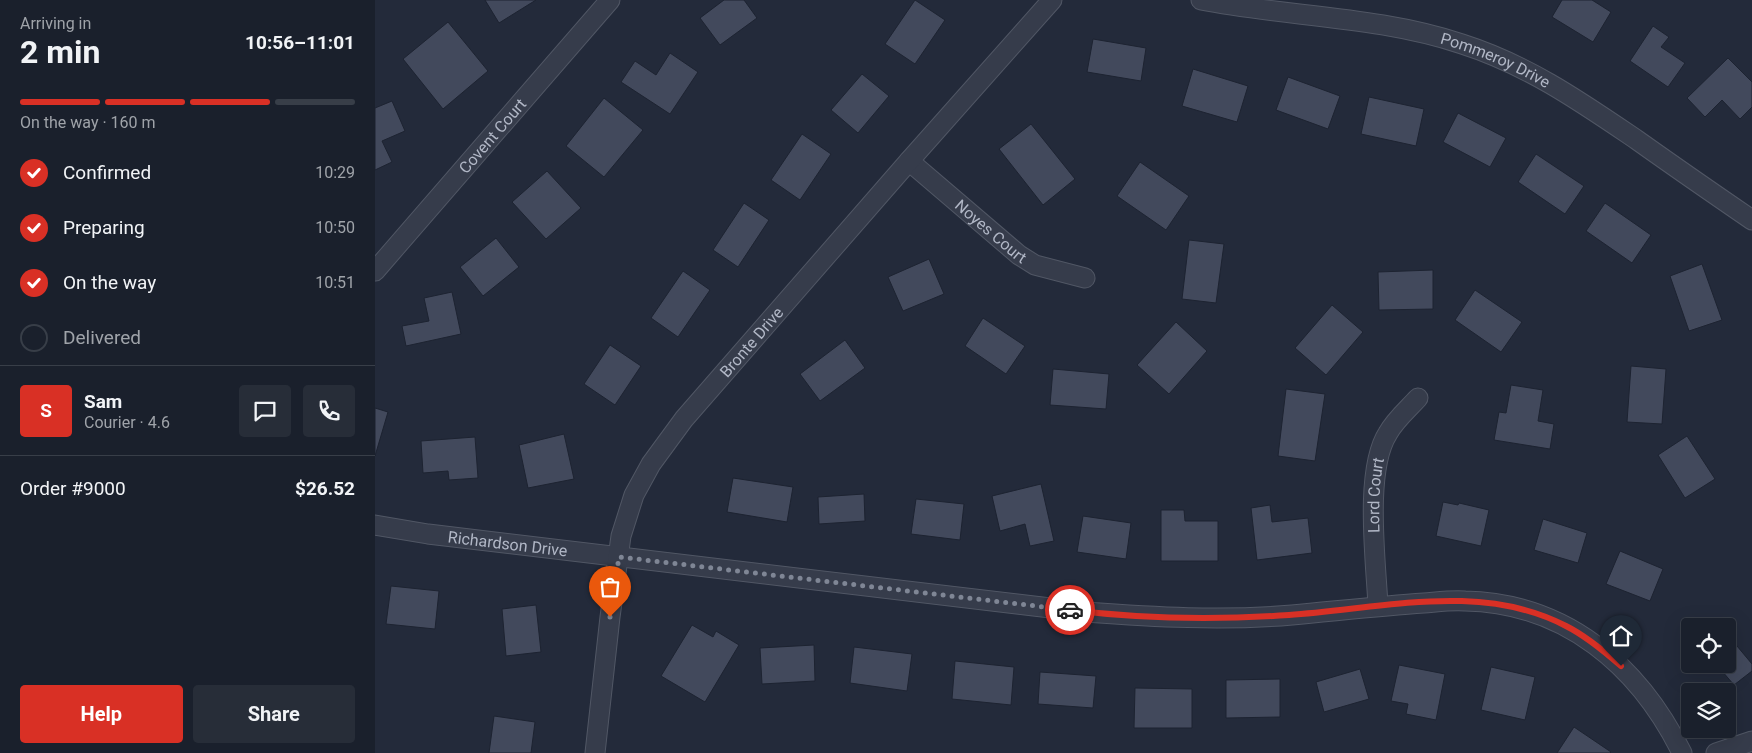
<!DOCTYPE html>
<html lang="en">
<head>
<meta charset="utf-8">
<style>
	:root { --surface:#1a202c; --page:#272d38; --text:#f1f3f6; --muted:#9fa3a9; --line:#383e48; --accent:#d93025 }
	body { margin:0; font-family:Roboto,sans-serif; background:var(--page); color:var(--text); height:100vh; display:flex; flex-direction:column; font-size:19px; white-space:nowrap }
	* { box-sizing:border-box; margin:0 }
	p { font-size:16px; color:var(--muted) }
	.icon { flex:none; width:28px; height:28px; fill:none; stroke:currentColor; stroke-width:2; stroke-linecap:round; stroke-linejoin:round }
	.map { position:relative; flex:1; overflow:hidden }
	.sheet { display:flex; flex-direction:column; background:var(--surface); width:375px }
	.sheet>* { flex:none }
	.fabs { position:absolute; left:1306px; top:618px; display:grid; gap:10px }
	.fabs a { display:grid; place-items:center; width:55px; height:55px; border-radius:5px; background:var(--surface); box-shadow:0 5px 20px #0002,0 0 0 1px var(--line); font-size:25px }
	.pin { position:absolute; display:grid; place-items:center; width:42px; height:42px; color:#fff; margin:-51px -21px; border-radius:50% 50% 50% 0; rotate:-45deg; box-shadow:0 0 5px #0007 }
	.pin .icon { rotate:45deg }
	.courier { position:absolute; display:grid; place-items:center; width:50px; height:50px; margin:-25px; border:4px solid #d93025; border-radius:50%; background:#fff; color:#222; box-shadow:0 1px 6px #0007 }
	.head em { font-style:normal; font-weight:700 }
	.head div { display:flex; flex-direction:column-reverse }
	.head { display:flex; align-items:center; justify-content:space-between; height:85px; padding:0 20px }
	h1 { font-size:32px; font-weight:700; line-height:38px }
	.bar { display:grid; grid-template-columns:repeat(4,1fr); gap:8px 5px; align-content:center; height:60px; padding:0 20px }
	.bar i { height:6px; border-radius:4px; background:var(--line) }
	.bar .current { background:var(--accent) }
	.bar p { grid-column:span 4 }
	.line { display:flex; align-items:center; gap:12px; padding:0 20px; border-top:1px solid var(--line) }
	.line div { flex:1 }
	.round { display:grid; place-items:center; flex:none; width:52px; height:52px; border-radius:5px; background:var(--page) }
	ol { padding:0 20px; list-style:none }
	li { display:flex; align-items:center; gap:15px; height:55px }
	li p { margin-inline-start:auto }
	li .icon { padding:5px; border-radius:50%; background:var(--accent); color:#fff; stroke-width:4 }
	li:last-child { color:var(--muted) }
	li i { width:28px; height:28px; border:2px solid var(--line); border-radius:50% }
	.cta { display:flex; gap:10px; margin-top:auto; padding:10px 20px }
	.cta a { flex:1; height:58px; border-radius:5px; background:var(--accent); color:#fff; font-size:20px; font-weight:700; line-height:58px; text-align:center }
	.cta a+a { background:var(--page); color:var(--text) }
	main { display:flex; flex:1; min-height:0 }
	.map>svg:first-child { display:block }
	.building { fill:#42495c; stroke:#1d2331 }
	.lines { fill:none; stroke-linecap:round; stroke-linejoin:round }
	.minor-casing { stroke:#515765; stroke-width:21 }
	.minor { stroke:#363c4b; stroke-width:19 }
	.done { stroke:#7f8695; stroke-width:5; stroke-dasharray:0 9 }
	.route { stroke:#d93025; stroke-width:6 }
	.labels { text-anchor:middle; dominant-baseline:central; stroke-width:4; stroke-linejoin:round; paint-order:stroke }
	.street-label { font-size:16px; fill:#b1b7c6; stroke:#1b212f }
</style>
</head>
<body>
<main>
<section class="sheet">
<div class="head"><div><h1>2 min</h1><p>Arriving in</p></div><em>10:56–11:01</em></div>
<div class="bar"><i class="current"></i><i class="current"></i><i class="current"></i><i></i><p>On the way · 160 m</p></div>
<ol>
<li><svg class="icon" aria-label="check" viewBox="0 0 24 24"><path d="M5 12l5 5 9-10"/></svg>Confirmed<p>10:29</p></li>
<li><svg class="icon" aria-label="check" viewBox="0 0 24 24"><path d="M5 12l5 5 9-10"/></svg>Preparing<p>10:50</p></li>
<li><svg class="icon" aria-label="check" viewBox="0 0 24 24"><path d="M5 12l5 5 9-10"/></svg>On the way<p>10:51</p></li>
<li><i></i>Delivered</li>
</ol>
<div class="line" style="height:90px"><b class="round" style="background:var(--accent);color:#fff">S</b><div><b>Sam</b><p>Courier · 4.6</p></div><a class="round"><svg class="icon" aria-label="chat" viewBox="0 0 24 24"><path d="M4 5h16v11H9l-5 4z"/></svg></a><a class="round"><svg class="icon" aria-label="phone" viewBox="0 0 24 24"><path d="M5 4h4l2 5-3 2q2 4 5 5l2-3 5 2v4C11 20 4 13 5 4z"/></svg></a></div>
<div class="line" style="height:65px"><div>Order #9000</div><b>$26.52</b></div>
<div class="cta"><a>Help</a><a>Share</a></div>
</section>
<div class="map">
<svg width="1377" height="753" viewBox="0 0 1377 753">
	<rect width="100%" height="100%" fill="#232a3a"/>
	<path class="building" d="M 110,0 L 161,0 L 124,23 Z
		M 349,0 L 369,0 L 382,18 L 345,45 L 325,18 Z
		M 540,0 L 570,20 L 540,64 L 510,44 Z
		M 1187,0 L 1217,0 L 1236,12 L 1218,42 L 1177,17 Z
		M 73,22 L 113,71 L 68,109 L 28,59 Z
		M 1278,26 L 1294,37 L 1286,47 L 1310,63 L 1293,87 L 1255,61 Z
		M 718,39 L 771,48 L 766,81 L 712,72 Z
		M 295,53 L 323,72 L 295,114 L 246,82 L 260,61 L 281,75 Z
		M 1353,58 L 1377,82 L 1377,107 L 1365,119 L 1347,100 L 1330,117 L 1312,98 Z
		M 818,69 L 873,86 L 862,122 L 807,106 Z
		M 487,74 L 514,96 L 483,133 L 456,110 Z
		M 913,77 L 965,96 L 953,129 L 901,110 Z
		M 994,97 L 1049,109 L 1041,146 L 986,134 Z
		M 229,98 L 268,130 L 229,177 L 191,146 Z
		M 17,101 L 30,131 L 7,141 L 17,162 L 0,170 L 0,108 Z
		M 1083,113 L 1131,138 L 1115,167 L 1068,142 Z
		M 656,124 L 700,179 L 668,205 L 624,149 Z
		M 427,134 L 456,154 L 425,200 L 396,180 Z
		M 1161,154 L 1209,186 L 1190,214 L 1143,182 Z
		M 765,162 L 814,196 L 791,230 L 742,196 Z
		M 172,171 L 206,208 L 171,239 L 137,202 Z
		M 369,203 L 394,220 L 363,267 L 338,250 Z
		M 1230,203 L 1276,235 L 1257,263 L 1211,231 Z
		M 121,238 L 144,267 L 108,296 L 85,267 Z
		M 814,240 L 849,244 L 841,303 L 807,299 Z
		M 554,259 L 569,294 L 528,311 L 513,277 Z
		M 1327,264 L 1347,320 L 1314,331 L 1295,276 Z
		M 1058,270 L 1058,309 L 1004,310 L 1003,272 Z
		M 308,271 L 335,290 L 303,337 L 276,318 Z
		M 1100,290 L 1147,322 L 1126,352 L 1080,320 Z
		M 77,292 L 86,334 L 31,346 L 27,326 L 54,321 L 49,298 Z
		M 957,305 L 988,332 L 951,375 L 920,348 Z
		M 608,318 L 650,346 L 631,374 L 590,346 Z
		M 801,322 L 832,351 L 794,394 L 762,365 Z
		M 470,340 L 490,368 L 445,401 L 425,374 Z
		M 235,345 L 266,366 L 240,405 L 209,384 Z
		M 1256,366 L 1291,369 L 1287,424 L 1252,422 Z
		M 678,369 L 734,374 L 731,409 L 675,405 Z
		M 1136,385 L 1168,390 L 1163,421 L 1179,424 L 1175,449 L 1119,440 L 1124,412 L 1131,413 Z
		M 911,389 L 950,394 L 940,461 L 903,456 Z
		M 0,408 L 13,412 L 0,456 Z
		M 189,434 L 199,479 L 153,488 L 144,445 Z
		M 1312,436 L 1340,479 L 1310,498 L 1283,455 Z
		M 100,437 L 103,478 L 74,480 L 73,471 L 48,473 L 46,441 Z
		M 358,478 L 418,487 L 412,522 L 352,512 Z
		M 666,484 L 679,541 L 655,546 L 650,524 L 625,531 L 617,496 Z
		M 489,494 L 490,521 L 444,524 L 443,497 Z
		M 541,499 L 589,504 L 585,540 L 536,534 Z
		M 1068,502 L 1083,505 L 1084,503 L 1114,510 L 1106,546 L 1061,536 Z
		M 895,505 L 897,522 L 933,518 L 937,553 L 882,560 L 876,508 Z
		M 786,510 L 809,510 L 810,521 L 843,521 L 843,561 L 786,561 Z
		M 708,516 L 756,523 L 751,559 L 702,552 Z
		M 1168,519 L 1212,533 L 1203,563 L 1159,550 Z
		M 1245,551 L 1288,569 L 1275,601 L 1231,584 Z
		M 16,586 L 64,591 L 60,629 L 11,624 Z
		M 161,605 L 166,652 L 131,656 L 127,609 Z
		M 317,625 L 338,637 L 341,631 L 364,645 L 330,702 L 286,676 Z
		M 1352,634 L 1377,664 L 1377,671 L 1359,685 L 1341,664 L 1352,664 Z
		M 439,645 L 440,681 L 387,684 L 385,648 Z
		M 479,647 L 537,654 L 532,691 L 475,683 Z
		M 580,661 L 639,667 L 636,705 L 577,699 Z
		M 1024,665 L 1070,674 L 1061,720 L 1031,714 L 1033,704 L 1016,701 Z
		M 1116,667 L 1160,677 L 1150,720 L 1106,710 Z
		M 985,669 L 994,699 L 949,712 L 941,682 Z
		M 665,672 L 721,676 L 718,708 L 663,704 Z
		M 905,679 L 905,717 L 851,718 L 851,680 Z
		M 760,688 L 817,689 L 817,728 L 759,728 Z
		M 119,716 L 160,722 L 156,753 L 114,753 Z
		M 1199,727 L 1236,752 L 1235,753 L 1182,753 Z"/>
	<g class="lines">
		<g class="minor-casing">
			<g id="minor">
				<path id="s1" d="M 826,0 C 913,17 1003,16 1087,44 C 1153,65 1206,102 1262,140 C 1300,167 1339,194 1377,220"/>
				<path id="s2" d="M 534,161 L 644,255 L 660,265 L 710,278"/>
				<path id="s3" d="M 0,271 L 235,0"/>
				<path id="s4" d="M 0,525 L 53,534 L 709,612 C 779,617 847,621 917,615 C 961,611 1005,606 1049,603 C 1062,602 1077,600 1090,601 C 1191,603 1264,666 1307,753"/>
				<path id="s5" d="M 1003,606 C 1001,562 989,470 1013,433 C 1020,420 1033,409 1043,398"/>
				<path id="s6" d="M 220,753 L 235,617 L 246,536 L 259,495 L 276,464 L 309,419 L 534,161 L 677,0"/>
				<path d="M 1341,753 L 1377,741"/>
			</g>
		</g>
		<use href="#minor" class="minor"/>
	</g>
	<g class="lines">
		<path class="done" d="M 235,617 L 244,557 L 695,610"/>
		<path class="route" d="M 695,610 C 768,619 841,620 914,615 C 1006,609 1105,581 1191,626 C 1211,636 1229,651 1246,666"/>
	</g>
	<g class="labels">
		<g class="street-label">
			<text stroke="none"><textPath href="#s1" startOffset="302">Pommeroy Drive</textPath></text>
			<text stroke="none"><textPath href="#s3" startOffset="179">Covent Court</textPath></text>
			<text stroke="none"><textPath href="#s2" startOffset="108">Noyes Court</textPath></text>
			<text stroke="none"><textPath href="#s6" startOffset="455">Bronte Drive</textPath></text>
			<text stroke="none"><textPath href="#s5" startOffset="111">Lord Court</textPath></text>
			<text stroke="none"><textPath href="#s4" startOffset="134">Richardson Drive</textPath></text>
		</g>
	</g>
</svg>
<div class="fabs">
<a><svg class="icon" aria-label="locate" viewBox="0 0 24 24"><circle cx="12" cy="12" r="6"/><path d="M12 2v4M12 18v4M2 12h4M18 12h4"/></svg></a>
<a><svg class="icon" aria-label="layers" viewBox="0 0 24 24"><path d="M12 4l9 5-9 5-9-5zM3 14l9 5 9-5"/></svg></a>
</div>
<div class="pin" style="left:235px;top:617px;background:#ea580c"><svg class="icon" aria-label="bag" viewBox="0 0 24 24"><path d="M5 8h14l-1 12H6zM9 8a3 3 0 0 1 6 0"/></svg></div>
<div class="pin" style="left:1246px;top:666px;background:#1f2937"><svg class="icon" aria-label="home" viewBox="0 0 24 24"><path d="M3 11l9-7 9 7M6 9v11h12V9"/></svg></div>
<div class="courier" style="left:695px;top:610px"><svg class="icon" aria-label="car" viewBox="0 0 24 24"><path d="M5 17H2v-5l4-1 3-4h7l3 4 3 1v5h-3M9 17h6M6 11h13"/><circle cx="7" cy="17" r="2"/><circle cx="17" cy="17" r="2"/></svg></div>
</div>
</main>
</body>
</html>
